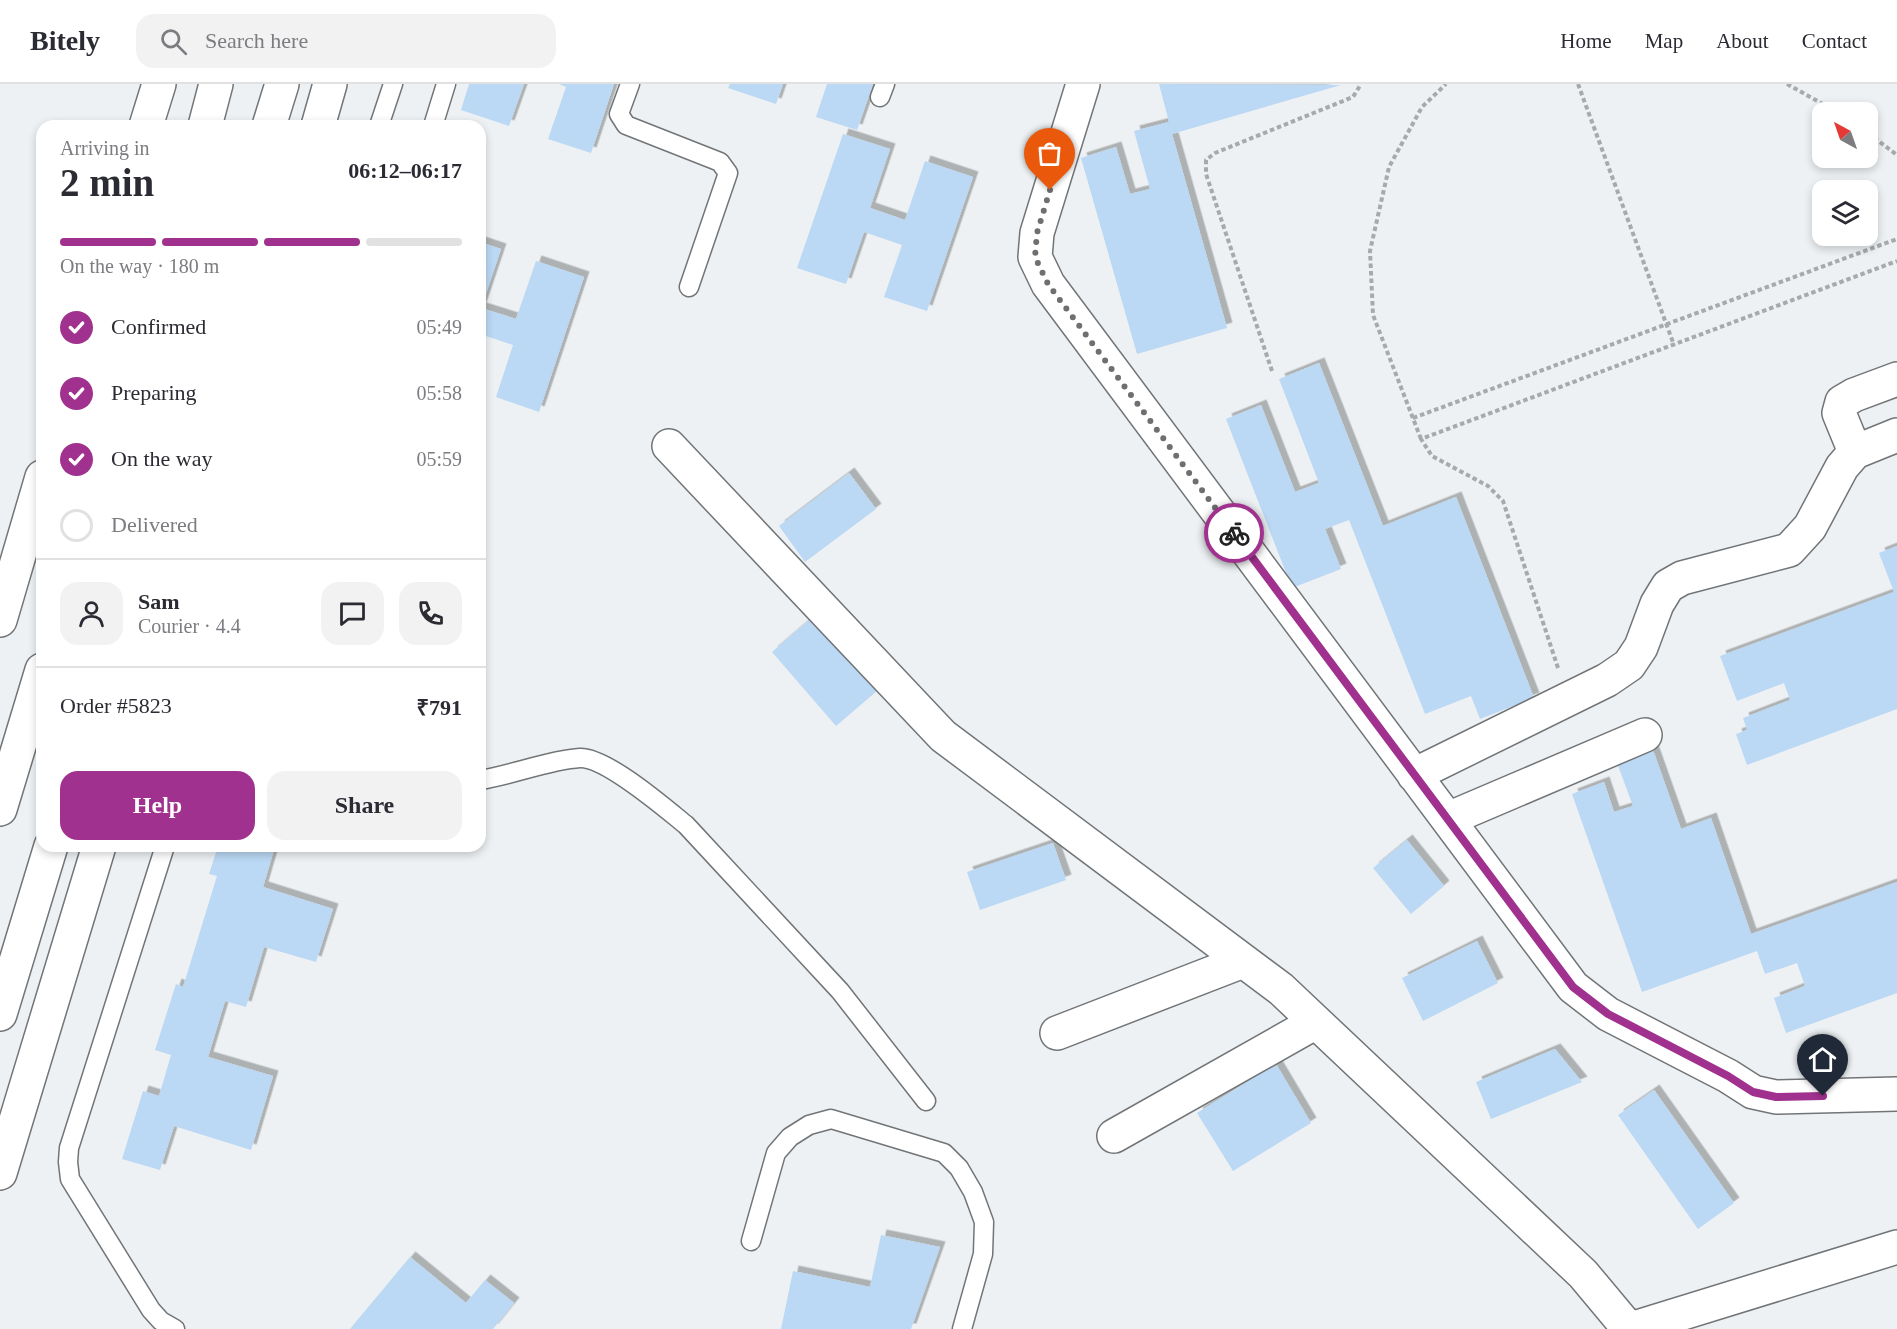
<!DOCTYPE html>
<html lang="en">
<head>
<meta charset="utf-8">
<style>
	:root { --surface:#fff; --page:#f2f2f3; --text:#2b2b33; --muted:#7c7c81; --line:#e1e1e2; --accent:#a0318f }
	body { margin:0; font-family:Georgia,serif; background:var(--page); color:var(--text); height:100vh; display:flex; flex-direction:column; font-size:22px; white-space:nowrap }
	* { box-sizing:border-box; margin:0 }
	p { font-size:20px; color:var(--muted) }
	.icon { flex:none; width:33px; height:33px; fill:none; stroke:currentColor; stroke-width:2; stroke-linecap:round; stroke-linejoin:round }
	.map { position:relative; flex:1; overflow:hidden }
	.drawer { position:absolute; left:36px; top:36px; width:450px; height:732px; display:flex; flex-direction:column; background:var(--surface); border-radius:18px; box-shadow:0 3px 9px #0003 }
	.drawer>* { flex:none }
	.needle { width:39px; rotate:320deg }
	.controls { position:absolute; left:1812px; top:18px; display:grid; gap:12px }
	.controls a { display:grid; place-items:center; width:66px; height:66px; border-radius:12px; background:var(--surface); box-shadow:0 3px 9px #0003; font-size:30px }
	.pin { position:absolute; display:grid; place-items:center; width:51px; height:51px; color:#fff; margin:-62px -26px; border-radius:50% 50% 50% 0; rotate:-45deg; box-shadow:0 0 6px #0007 }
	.pin .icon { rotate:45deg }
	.courier { position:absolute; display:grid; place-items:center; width:60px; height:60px; margin:-30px; border:4px solid #a0318f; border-radius:50%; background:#fff; color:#222; box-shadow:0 2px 8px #0007 }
	.head em { font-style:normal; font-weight:700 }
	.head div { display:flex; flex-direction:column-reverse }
	.head { display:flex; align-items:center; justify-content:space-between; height:102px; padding:0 24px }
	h1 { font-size:39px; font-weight:700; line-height:45px }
	.bar { display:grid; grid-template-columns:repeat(4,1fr); gap:9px 6px; align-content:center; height:72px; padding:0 24px }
	.bar i { height:8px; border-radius:4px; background:var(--line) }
	.bar .selected { background:var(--accent) }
	.bar p { grid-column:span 4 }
	.line { display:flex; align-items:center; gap:15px; padding:0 24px; border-top:2px solid var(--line) }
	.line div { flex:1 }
	.round { display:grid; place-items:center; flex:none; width:63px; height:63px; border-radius:18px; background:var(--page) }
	ol { padding:0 24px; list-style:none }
	li { display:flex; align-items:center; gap:18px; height:66px }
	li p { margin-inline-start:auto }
	li .icon { padding:6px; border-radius:50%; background:var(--accent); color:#fff; stroke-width:4 }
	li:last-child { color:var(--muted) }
	li i { width:33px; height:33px; border:3px solid var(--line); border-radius:50% }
	.primary-button { display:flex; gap:12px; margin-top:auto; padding:12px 24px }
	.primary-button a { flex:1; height:69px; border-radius:18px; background:var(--accent); color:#fff; font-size:24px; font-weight:700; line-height:69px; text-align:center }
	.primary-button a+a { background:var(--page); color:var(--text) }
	header { display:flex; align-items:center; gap:36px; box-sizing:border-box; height:84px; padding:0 30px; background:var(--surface); border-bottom:2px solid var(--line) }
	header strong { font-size:28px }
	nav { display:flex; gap:33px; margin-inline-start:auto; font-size:21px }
	.search { width:420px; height:54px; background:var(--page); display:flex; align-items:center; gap:15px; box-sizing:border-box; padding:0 21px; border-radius:18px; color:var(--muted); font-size:22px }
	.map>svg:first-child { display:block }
	.building { fill:#bbd8f4; filter:url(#shadow) }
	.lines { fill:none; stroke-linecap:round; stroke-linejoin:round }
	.lane-casing { stroke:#727577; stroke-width:21 }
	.street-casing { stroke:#727577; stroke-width:36 }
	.path { stroke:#a7aaab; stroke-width:4; stroke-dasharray:4.5 3; stroke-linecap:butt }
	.lane { stroke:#fff; stroke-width:18 }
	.street { stroke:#fff; stroke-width:33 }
	.done { stroke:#6d6f70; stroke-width:6; stroke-dasharray:0 10.8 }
	.route { stroke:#a0318f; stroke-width:8 }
</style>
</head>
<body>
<header>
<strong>Bitely</strong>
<div class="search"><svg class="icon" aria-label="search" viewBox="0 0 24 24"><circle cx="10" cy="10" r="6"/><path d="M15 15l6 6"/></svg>Search here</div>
<nav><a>Home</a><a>Map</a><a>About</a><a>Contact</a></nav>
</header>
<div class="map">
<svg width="1897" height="1245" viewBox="0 0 1897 1245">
	<defs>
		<filter id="shadow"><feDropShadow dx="5.5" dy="-5.5" stdDeviation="0" flood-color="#0004"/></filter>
	</defs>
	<rect width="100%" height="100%" fill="#edf1f3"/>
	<path class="building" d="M 469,0 L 524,0 L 509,42 L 461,26 Z
		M 559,0 L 614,0 L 591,69 L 548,55 L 566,3 Z
		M 730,0 L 783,0 L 776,20 L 728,4 Z
		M 827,0 L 873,0 L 857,46 L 816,33 Z
		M 1159,0 L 1341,1 L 1172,50 L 1227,244 L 1137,270 L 1081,74 L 1116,63 L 1130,110 L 1150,105 L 1134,47 L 1169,38 Z
		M 843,50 L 890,65 L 870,124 L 905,136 L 925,77 L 973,93 L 927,227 L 884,213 L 902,161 L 864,148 L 846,200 L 797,184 Z
		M 480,158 L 501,165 L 481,224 L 516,235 L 536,177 L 584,193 L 539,328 L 496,313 L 513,261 L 480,250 Z
		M 1319,279 L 1383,442 L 1456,413 L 1534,614 L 1480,635 L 1471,612 L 1425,630 L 1349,436 L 1325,445 L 1341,485 L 1292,504 L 1226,335 L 1261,321 L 1295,408 L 1319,399 L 1279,295 Z
		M 849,389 L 876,425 L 805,478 L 779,442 Z
		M 1897,462 L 1897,625 L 1747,681 L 1736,650 L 1747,646 L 1743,634 L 1790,616 L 1784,599 L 1737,617 L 1720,572 L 1894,508 L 1879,469 Z
		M 814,532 L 878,606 L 836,642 L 772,568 Z
		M 1653,666 L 1681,745 L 1711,734 L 1751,850 L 1897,798 L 1897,909 L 1786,949 L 1774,914 L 1805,902 L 1797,879 L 1765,890 L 1757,867 L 1642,908 L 1572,710 L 1604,698 L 1614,728 L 1633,722 L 1617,679 Z
		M 1407,756 L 1444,802 L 1411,830 L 1373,784 Z
		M 1053,759 L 1066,796 L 980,826 L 967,788 Z
		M 218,762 L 275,762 L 263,803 L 333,825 L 316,878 L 264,863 L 246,923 L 225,917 L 208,973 L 273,992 L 251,1066 L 174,1042 L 160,1086 L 122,1075 L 143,1007 L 159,1012 L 171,971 L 155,966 L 176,900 L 183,903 L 217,792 L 209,790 Z
		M 1477,857 L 1498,899 L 1423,937 L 1402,894 Z
		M 1555,965 L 1582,998 L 1491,1035 L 1476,998 Z
		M 1276,980 L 1311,1039 L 1233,1087 L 1197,1029 Z
		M 1654,1006 L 1734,1119 L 1698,1145 L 1618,1031 Z
		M 881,1151 L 940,1163 L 911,1245 L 781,1245 L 793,1187 L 870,1203 Z
		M 410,1173 L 466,1219 L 485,1196 L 514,1219 L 493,1245 L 350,1245 Z"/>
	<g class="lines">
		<g class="lane-casing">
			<path id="lane" d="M 630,0 L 619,30 L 626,41 L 720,78 L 728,89 L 689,203
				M 880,13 L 885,0
				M 379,42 L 393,0
				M 433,42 L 446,0
				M 480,696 C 513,691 548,676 580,674 C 606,673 665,724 686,741 L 840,907 L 926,1017
				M 165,762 L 69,1064 L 68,1078 L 70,1095 L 151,1226 L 161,1237 L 175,1245
				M 751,1157 L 776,1069 L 790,1053 L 809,1041 L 831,1035 L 944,1069 L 959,1084 L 973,1108 L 984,1138 L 983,1170 L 962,1245"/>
		</g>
		<g class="street-casing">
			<path id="street" d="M 1083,0 L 1037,149 L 1035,173 L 1048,200 L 1573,903 L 1608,930 L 1728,992 L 1753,1008 L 1776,1013 L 1897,1010
				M 146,42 L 159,0
				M 205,42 L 216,0
				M 269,42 L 282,0
				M 318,42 L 330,0
				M 669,362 L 943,652 L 1281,905 L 1583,1190 L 1629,1245
				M 1855,368 L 1839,329 L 1842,318 L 1854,311 L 1897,295
				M 0,536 L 42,393
				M 1414,691 L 1607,596 L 1629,581 L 1641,563 L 1657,520 L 1668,502 L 1682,494 L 1789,466 L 1810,443 L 1842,383 L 1855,368 L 1897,351
				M 0,725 L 42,586
				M 1448,735 L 1645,651
				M 0,930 L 51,762
				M 1057,949 L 1243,877
				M 1114,1052 L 1316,938
				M 0,1089 L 99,762
				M 1631,1245 L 1897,1163"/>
		</g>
		<path class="path" d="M 1578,0 L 1674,261
			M 1787,0 L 1837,28
			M 1868,49 L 1897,71
			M 1272,287 L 1206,90 L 1206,76 L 1215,69 L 1353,13 L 1361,0
			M 1413,334 L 1897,155
			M 1421,355 L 1373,231 L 1370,167 L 1389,83 L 1422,23 L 1446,0
			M 1558,584 L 1503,417 L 1488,402 L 1432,372 L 1421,355 L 1897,177"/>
		<use href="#lane" class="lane"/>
		<use href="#street" class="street"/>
	</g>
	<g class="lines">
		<path class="done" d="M 1050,106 L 1037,149 L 1035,173 L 1048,200 L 1234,449"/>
		<path class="route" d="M 1234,449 L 1573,903 L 1608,930 L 1728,992 L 1753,1008 L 1776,1013 L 1823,1012"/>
	</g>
</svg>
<div class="controls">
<a><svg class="needle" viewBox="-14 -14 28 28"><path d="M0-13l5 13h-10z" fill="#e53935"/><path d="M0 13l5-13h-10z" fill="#7c7c81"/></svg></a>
<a><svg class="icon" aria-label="layers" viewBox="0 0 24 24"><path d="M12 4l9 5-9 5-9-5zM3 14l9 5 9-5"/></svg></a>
</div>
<div class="pin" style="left:1050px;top:106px;background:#ea580c"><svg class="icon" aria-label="bag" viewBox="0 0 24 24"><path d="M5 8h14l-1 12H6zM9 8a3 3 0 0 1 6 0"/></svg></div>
<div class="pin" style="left:1823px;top:1012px;background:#1f2937"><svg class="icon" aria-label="home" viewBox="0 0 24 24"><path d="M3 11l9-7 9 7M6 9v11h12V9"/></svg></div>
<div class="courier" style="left:1234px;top:449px"><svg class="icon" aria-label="bike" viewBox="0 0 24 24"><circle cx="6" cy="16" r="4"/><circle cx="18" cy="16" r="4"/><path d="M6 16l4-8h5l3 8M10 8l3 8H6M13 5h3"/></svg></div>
<section class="drawer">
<div class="head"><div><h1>2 min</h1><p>Arriving in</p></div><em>06:12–06:17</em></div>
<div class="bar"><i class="selected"></i><i class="selected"></i><i class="selected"></i><i></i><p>On the way · 180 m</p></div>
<ol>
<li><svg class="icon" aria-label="check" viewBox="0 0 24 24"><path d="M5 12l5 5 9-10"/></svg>Confirmed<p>05:49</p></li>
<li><svg class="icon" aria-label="check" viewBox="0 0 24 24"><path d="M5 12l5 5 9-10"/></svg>Preparing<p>05:58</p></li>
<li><svg class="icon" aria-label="check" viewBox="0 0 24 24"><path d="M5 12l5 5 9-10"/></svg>On the way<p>05:59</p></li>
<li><i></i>Delivered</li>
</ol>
<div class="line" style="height:108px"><a class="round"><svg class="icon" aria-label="person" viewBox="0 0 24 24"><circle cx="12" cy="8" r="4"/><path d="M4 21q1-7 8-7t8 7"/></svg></a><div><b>Sam</b><p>Courier · 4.4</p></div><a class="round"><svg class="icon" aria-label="chat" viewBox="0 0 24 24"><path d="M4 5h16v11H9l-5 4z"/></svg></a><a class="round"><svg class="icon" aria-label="phone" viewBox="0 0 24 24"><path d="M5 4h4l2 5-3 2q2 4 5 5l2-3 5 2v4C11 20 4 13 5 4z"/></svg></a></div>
<div class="line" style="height:78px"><div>Order #5823</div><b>₹791</b></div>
<div class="primary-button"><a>Help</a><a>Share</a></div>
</section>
</div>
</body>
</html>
